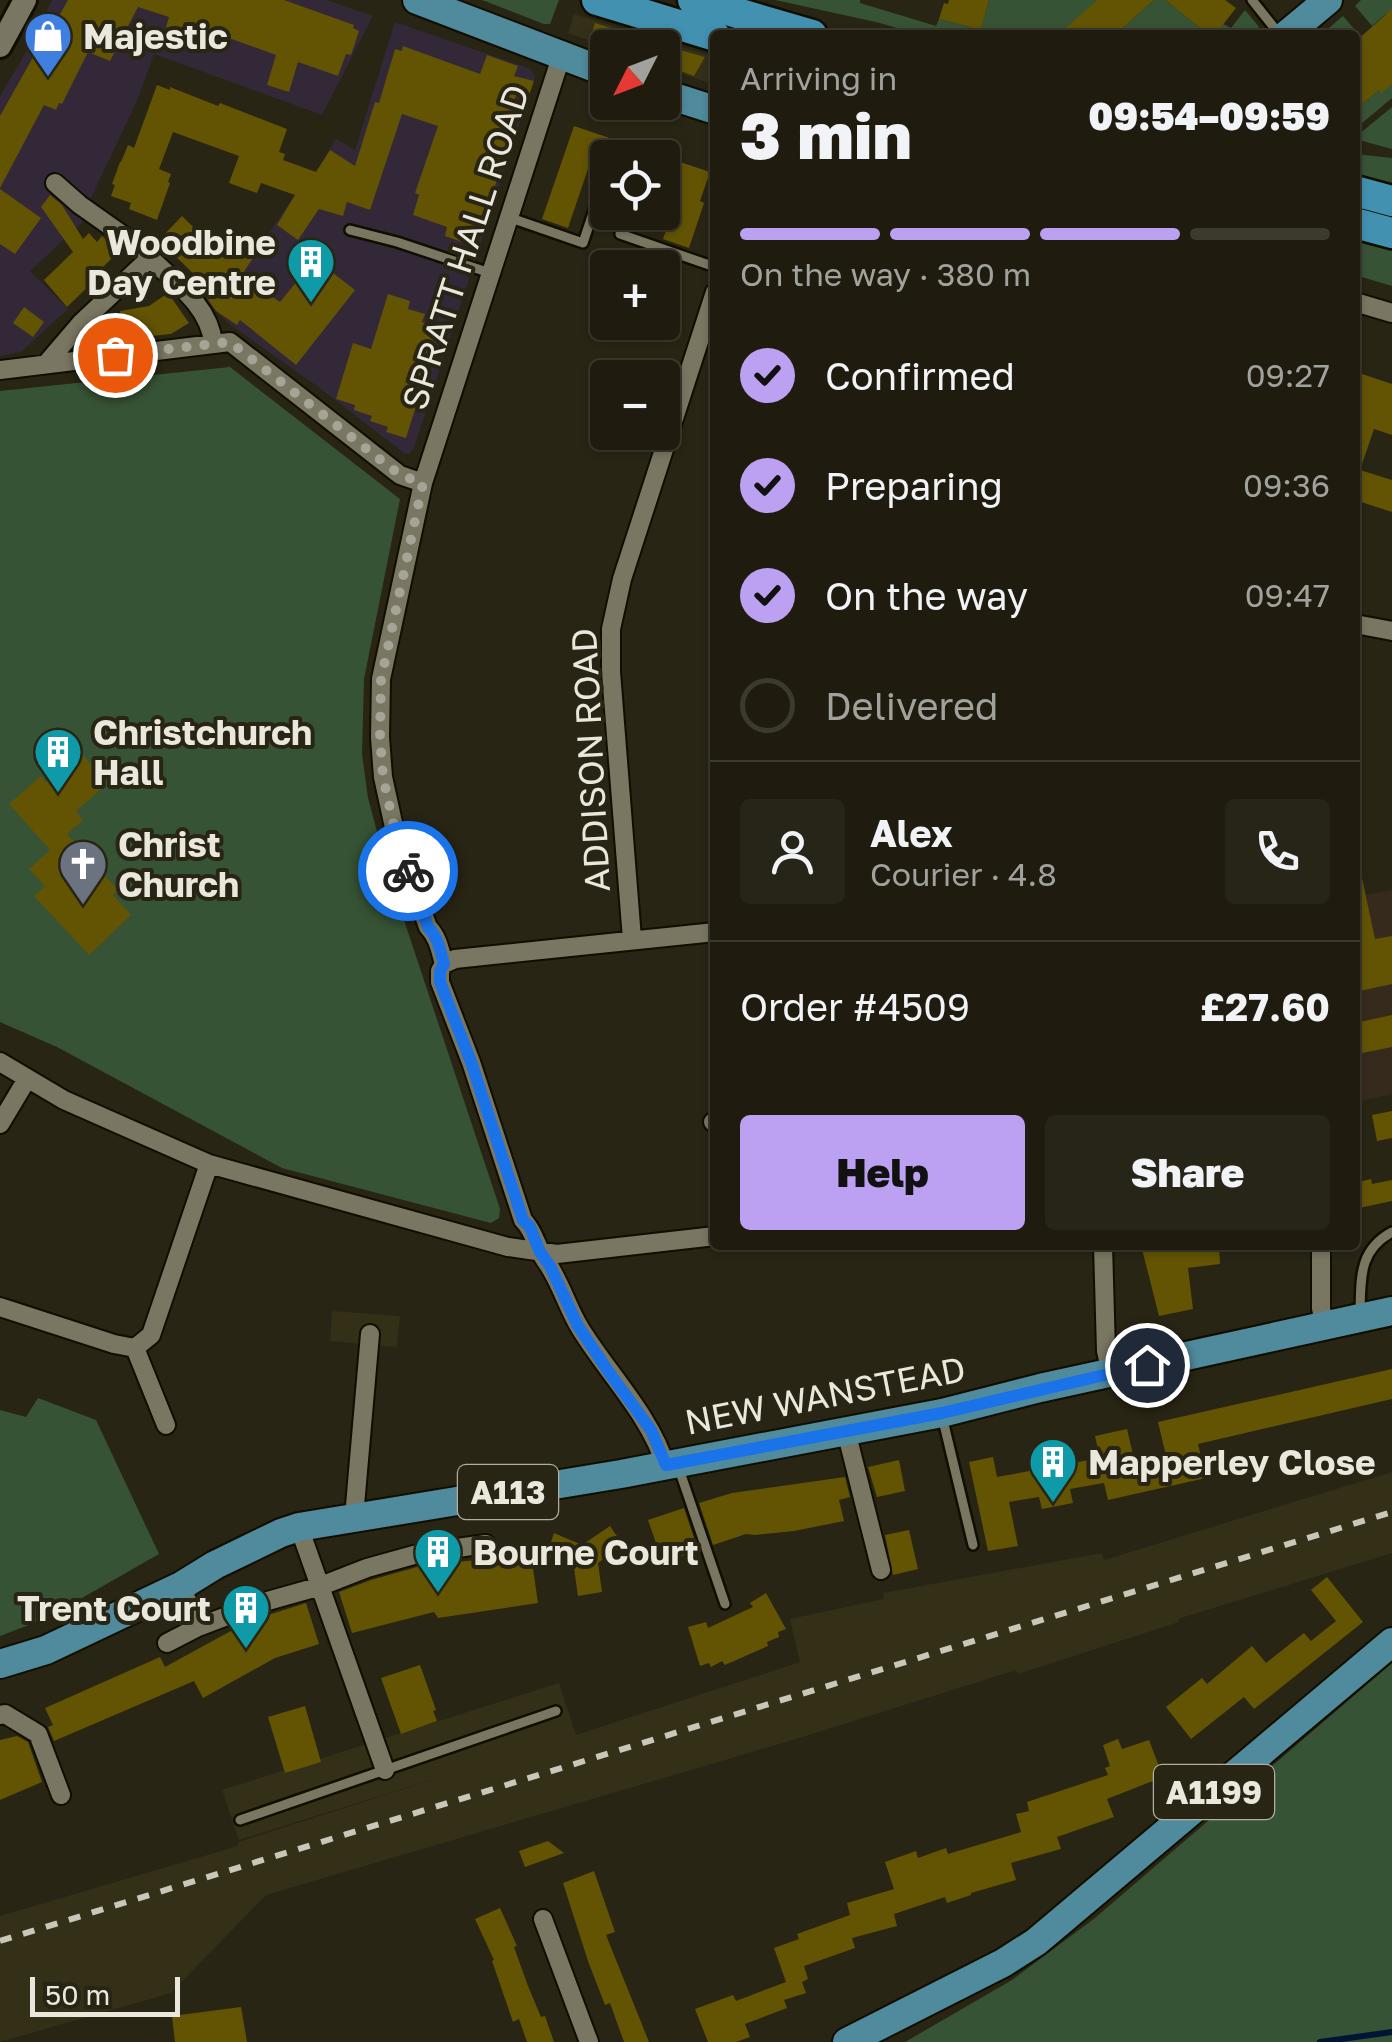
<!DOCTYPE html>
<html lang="en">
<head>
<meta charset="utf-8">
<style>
	:root { --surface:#1f1c0f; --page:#272518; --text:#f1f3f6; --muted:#a1a19e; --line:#3c3a2f; --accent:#bca0f2 }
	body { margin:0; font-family:"Golos Text",sans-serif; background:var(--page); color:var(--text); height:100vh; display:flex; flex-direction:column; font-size:38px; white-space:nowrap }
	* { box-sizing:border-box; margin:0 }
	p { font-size:32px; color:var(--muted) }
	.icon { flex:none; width:55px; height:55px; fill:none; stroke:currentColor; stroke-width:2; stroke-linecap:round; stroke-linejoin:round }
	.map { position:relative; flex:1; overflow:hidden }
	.side { position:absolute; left:710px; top:30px; width:650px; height:1220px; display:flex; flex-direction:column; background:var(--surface); border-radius:10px; box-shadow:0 2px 8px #0004,0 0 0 2px var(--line) }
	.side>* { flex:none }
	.needle { width:65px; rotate:228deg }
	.fabs { position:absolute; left:590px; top:30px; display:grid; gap:20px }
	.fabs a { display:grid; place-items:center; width:90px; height:90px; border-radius:10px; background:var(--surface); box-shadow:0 2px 8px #0004,0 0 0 2px var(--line); font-size:50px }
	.scale { position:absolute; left:30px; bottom:25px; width:150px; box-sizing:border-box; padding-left:10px; border:5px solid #eae8dd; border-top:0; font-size:28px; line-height:35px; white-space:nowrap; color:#eae8dd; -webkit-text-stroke:8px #292514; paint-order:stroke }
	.pin { position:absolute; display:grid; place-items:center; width:85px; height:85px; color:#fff; margin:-42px; border:5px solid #fff; border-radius:50%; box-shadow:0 2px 10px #0007 }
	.courier { position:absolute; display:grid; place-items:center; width:100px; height:100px; margin:-50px; border:8px solid #1a73e8; border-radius:50%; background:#fff; color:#222; box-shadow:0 2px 12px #0007 }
	.head em { font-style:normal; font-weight:800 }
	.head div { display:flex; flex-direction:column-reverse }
	.head { display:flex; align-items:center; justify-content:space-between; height:170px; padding:0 30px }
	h1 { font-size:65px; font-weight:800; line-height:75px }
	.bar { display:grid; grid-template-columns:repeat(4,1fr); gap:15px 10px; align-content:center; height:120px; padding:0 30px }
	.bar i { height:12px; border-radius:8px; background:var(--line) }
	.bar .current { background:var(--accent) }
	.bar p { grid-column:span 4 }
	.line { display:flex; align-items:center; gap:25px; padding:0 30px; border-top:2px solid var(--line) }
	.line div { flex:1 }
	.round { display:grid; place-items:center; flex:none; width:105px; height:105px; border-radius:10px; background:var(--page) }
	ol { padding:0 30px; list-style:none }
	li { display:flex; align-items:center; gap:30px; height:110px }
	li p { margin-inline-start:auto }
	li .icon { padding:10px; border-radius:50%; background:var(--accent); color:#111; stroke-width:4 }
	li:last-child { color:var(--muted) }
	li i { width:55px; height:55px; border:5px solid var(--line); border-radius:50% }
	.cta { display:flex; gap:20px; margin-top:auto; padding:20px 30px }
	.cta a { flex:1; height:115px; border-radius:10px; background:var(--accent); color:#111; font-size:40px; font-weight:800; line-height:115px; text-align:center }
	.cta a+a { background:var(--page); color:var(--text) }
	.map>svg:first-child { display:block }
	.commercial { fill:#322837 }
	.built { fill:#342f17 }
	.education { fill:#362a1c }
	.green { fill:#375335 }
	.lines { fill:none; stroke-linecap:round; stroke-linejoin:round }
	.stream { stroke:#001435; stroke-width:6 }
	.building { fill:#625403 }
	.service-casing { stroke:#110e01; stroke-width:14 }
	.minor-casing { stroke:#110e01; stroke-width:22 }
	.tertiary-casing { stroke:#110e01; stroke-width:28 }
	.primary-casing { stroke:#110e01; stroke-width:32 }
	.trunk-casing { stroke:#110e01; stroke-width:35 }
	.service { stroke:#797662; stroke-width:9 }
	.minor { stroke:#797662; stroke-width:18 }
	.tertiary { stroke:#797662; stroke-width:22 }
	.primary { stroke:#508a9d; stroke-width:28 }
	.trunk { stroke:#4291b1; stroke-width:30 }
	.rail { stroke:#c9c7ba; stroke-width:6; stroke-dasharray:12 12; stroke-linecap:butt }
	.done { stroke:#a6a497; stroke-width:10; stroke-dasharray:0 18 }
	.route { stroke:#1a73e8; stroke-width:12 }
	.labels { text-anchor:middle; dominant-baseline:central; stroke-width:8; stroke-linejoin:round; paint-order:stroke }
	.shield { fill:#292514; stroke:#b0aea1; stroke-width:2.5 }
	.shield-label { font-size:32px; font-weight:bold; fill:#eae8dd }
	.poi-label { font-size:35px; font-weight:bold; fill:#eae8dd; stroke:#292514; text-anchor:start }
	.street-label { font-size:35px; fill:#eae8dd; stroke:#292514 }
</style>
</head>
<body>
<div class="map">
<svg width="1392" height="2042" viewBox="0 0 1392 2042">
	<rect width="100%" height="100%" fill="#292514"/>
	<path class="commercial" d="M 52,0 L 327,0 L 373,16 L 322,115 L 154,54 L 137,101 L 90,200 L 146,239 L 128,255 L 125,243 L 86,219 L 30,271 L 68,309 L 21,352 L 0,356 L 0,96 L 26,52 Z
		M 395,22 L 531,69 L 535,76 L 414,448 L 409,454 L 404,453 L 317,386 L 232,326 L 205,301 L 199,289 L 211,287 L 241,274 L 296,193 L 313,178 L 336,139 L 355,150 Z"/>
	<path class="built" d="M 574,14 L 715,57 L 715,85 L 663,67 L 662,48 L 608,47 L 568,33 Z
		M 332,1311 L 400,1316 L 397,1347 L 330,1341 Z
		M 1392,1472 L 1392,1553 L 1178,1619 L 1179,1622 L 1018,1674 L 1016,1670 L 793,1740 L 266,1895 L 171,1993 L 0,2042 L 0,1916 L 238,1846 L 238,1842 L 463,1770 L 239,1840 L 222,1790 L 559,1683 L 576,1735 L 800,1662 L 790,1619 L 884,1599 L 883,1593 L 1102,1553 L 1104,1560 Z"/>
	<path class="education" d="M 1392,890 L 1392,1094 L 1355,1102 L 1355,897 Z"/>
	<path class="green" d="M 482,0 L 559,0 L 550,24 L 544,24 Z
		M 775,0 L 860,0 L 860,3 L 936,26 L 939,19 L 981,30 L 989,0 L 1097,0 L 1062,35 L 922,35 L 876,22 Z
		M 1154,0 L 1165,0 L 1209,35 L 1115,35 Z
		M 1361,0 L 1392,0 L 1392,15 L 1389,17 L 1386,14 L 1372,26 L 1355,6 Z
		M 1245,10 L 1259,27 L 1252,35 L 1215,35 L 1223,24 L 1231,28 Z
		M 1343,16 L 1361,37 L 1355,42 L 1355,35 L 1321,35 Z
		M 1392,84 L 1392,98 L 1355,129 L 1355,115 L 1358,112 L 1356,109 L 1379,90 Z
		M 1392,107 L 1392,149 L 1355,139 L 1355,134 L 1358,135 Z
		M 1355,154 L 1392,158 L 1392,187 L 1355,176 Z
		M 1355,241 L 1392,251 L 1392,286 L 1355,275 Z
		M 230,367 L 400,499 L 364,679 L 362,754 L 368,798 L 387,869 L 500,1209 L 499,1218 L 491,1223 L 282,1168 L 57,1047 L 0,1022 L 0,391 Z
		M 38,1398 L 96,1420 L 159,1554 L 47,1618 L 0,1636 L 0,1410 L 26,1417 Z
		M 1392,1663 L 1392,2042 L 905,2042 L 1012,1980 L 1095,1918 Z"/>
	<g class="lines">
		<path class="stream" d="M 1320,2042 L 1392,2032"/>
	</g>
	<path class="building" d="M 68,0 L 284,0 L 354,25 L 353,28 L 359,31 L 351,55 L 346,54 L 338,76 L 298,62 L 289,92 L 267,85 L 276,55 L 198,27 L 195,38 L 166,27 L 169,17 L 138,7 L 110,61 L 88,52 L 62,104 L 59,103 L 56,110 L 44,105 L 0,188 L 0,116 L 41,43 L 43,44 Z
		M 949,0 L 989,0 L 981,30 L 939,19 L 944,3 L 948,4 Z
		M 1097,0 L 1154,0 L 1115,35 L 1058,35 Z
		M 1165,0 L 1225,0 L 1236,8 L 1215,35 L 1209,35 Z
		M 1392,9 L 1392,84 L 1381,93 L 1379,90 L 1355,110 L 1355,42 Z
		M 595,23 L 658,43 L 657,48 L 615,48 L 590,39 Z
		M 662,45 L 705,57 L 694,76 L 662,64 Z
		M 403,46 L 480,74 L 487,55 L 518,66 L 514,76 L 534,81 L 528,98 L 516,95 L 505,131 L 516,134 L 508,155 L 505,154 L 476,247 L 445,236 L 447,227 L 413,215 L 419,195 L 415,193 L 438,126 L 402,114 L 370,210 L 347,202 L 343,216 L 319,209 L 298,240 L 277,225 L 295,195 L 261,183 L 257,193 L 229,183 L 239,156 L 173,132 L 159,169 L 171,174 L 168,182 L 170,183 L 157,220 L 129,209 L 131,203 L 111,196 L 115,185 L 112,184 L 120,162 L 121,162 L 128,145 L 134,148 L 157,85 L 170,90 L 170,87 L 218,106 L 220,103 L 287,129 L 279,152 L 285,154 L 283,160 L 316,172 L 330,150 L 355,166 L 375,102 L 379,103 L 395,49 L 402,51 Z
		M 574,126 L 660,155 L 659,158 L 608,158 L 608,166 L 591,160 L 568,228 L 542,219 Z
		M 662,156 L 710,172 L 700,201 L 704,203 L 689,248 L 663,239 L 680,190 L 662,184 Z
		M 0,189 L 41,218 L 15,254 L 0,244 Z
		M 50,195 L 62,205 L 83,239 L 89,233 L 97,242 L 102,236 L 119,251 L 93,277 L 96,279 L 67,307 L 44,280 L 73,252 L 41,207 Z
		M 182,216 L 225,258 L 241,241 L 257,252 L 241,276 L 280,302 L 315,259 L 355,290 L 296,365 L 240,320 L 237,325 L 216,311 L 205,295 L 209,289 L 159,240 Z
		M 168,293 L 189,323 L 171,334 L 123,339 L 120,311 L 149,306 Z
		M 388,294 L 410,301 L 408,309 L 425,314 L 422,322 L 441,327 L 406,438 L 386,432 L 388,427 L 370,421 L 372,416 L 354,410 L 355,405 L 336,399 L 353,343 L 371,349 Z
		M 24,307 L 44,322 L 33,337 L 13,323 Z
		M 1359,373 L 1392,384 L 1392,435 L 1374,429 L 1360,470 L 1392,480 L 1392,512 L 1355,500 L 1355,384 Z
		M 80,752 L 108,783 L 76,811 L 83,820 L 67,834 L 118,890 L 113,895 L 131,915 L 89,955 L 34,896 L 45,886 L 29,869 L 50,850 L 9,804 L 41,776 L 46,782 Z
		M 1362,878 L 1375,939 L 1392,936 L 1392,984 L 1355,992 L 1355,879 Z
		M 1392,1015 L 1392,1047 L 1362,1053 L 1355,1023 Z
		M 1392,1111 L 1392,1138 L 1377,1141 L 1372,1115 Z
		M 1371,1179 L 1372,1184 L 1392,1180 L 1392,1201 L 1359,1208 L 1355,1183 Z
		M 1141,1245 L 1219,1245 L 1220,1264 L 1188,1268 L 1193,1309 L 1159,1316 Z
		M 1392,1369 L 1392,1399 L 1198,1444 L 1206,1478 L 1108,1500 L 1104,1483 L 1070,1489 L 1073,1503 L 1042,1509 L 1039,1497 L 1009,1502 L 1018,1546 L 988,1551 L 969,1462 L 993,1457 L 997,1477 L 1100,1458 L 1095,1436 L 1127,1429 L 1136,1467 L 1167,1460 L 1158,1422 Z
		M 899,1460 L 905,1491 L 877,1497 L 868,1467 Z
		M 845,1477 L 850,1497 L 839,1500 L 844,1521 L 794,1531 L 755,1535 L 746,1534 L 713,1545 L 699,1503 L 732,1493 Z
		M 684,1508 L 698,1550 L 663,1563 L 648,1520 Z
		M 610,1526 L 623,1545 L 598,1563 L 602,1592 L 578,1596 L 574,1568 L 546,1557 L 554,1533 L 582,1545 Z
		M 909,1530 L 918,1569 L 893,1575 L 885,1535 Z
		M 531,1555 L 538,1603 L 438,1618 L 434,1612 L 352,1633 L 339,1592 L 371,1580 L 424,1565 Z
		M 1327,1577 L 1363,1622 L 1254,1709 L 1244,1697 L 1191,1739 L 1166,1707 L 1202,1678 L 1207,1684 L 1252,1646 L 1266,1663 L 1304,1633 L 1311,1641 L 1336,1621 L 1311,1590 Z
		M 766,1593 L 786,1629 L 778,1632 L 779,1637 L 767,1642 L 768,1646 L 725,1665 L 722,1661 L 711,1667 L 709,1663 L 700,1666 L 688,1627 L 706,1622 L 708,1628 L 753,1607 L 750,1603 Z
		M 306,1603 L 319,1644 L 275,1658 L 203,1698 L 194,1681 L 54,1741 L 48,1727 L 53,1725 L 45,1708 L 160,1657 L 165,1667 L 249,1621 Z
		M 420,1665 L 436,1710 L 433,1711 L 437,1721 L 401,1734 L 381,1678 Z
		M 305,1706 L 321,1762 L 285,1773 L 268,1717 Z
		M 17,1736 L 28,1742 L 42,1782 L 0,1800 L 0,1740 Z
		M 1118,1739 L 1122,1749 L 1149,1740 L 1163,1777 L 1107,1799 L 1114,1817 L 1057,1837 L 1061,1849 L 1011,1863 L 1016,1880 L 971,1893 L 971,1895 L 947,1903 L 945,1897 L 894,1914 L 897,1926 L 852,1938 L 855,1948 L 804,1966 L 808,1979 L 802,1982 L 806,1993 L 784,2000 L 787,2008 L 745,2024 L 750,2037 L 736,2042 L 708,2042 L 695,2009 L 733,1995 L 736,2001 L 786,1982 L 774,1948 L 799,1939 L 797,1934 L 850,1915 L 847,1903 L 894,1889 L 885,1862 L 916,1851 L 918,1858 L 946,1848 L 948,1854 L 1021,1832 L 1016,1814 L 1029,1811 L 1027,1802 L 1108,1775 L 1105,1768 L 1110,1766 L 1103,1745 Z
		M 548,1841 L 564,1853 L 525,1867 L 519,1851 Z
		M 594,1871 L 615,1932 L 606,1935 L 649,2042 L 624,2042 L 610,2003 L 605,2005 L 588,1961 L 563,1883 Z
		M 500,1908 L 517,1946 L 514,1947 L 528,1986 L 541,2017 L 545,2016 L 554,2042 L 527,2042 L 519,2019 L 513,2022 L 492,1961 L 494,1960 L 475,1919 Z
		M 241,2007 L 247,2042 L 175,2042 L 172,2016 Z"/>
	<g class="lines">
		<g class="service-casing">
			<path id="service" d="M 1252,0 L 1280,35
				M 508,217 L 583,243 L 605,177
				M 350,230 L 397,242 L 490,273
				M 620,234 L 715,267
				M 1360,1311 C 1361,1277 1359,1250 1392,1232
				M 942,1416 L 973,1545
				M 678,1466 L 725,1604
				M 240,1820 L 556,1711"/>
		</g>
		<g class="minor-casing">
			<path id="minor" d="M 561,57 L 423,483 L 381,679 L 380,737 L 383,777 L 397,841 L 428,927 C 438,937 440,950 444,964 L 440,971 L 440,982 L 471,1062 L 523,1220 C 535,1232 536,1247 545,1260 C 560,1280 567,1307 580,1328 C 606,1371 652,1418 665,1465
				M 55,183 L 80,205 L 141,248 L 150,258
				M 1355,302 L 1392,313
				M 46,364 L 81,323 L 150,258 C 175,282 210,307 213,343
				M 0,370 L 230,342 L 400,475 L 423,483
				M 1355,624 L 1392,631
				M 632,939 L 611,672 L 611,629 L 622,579 L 715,292
				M 444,964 L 455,959 L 715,932
				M 0,1062 L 64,1100 L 209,1164 L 508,1247 L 557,1254 L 715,1236
				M 713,1122 L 715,1122
				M 0,1124 L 27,1079
				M 1103,1245 L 1106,1351 L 1111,1373
				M 1321,1245 L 1321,1308 L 1324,1325
				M 0,1307 L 114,1344 L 135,1348 L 151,1335 L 209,1164
				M 135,1348 L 166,1425
				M 846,1431 L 881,1570
				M 354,1517 L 370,1334
				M 299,1527 L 385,1770
				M 181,1586 L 198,1627
				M 167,1643 L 198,1627 L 264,1602 L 321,1586 L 367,1568 L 421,1553 L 486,1544
				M 0,1715 L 5,1714 L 38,1734 L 61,1795
				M 543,1919 L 589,2042"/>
		</g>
		<g class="tertiary-casing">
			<path id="tertiary" d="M 0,46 L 25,0"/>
		</g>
		<g class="primary-casing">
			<path id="primary" d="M 417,0 L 608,73
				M 1286,35 L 1328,0
				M 662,93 L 715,110
				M 0,1664 L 46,1650 L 181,1586 L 215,1565 L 281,1533 L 299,1527 L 621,1474 L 942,1413 L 1040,1388 L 1392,1311
				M 847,2042 L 1003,1963 L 1036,1942 L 1392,1642"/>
		</g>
		<g class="trunk-casing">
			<path id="trunk" d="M 597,0 L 715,36
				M 693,0 L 812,35
				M 1355,191 L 1392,201
				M 1355,223 L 1392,233"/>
		</g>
		<use href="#service" class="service"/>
		<use href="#minor" class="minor"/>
		<use href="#tertiary" class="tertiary"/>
		<use href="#primary" class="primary"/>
		<use href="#trunk" class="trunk"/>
		<path class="rail" d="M 0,1941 L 1392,1512"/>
	</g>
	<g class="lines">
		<path class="done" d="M 115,355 L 230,342 L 400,475 L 423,483 L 381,680 L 380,737 L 383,777 L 397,840 L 408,871"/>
		<path class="route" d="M 408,871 L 428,927 C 438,937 440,950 444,964 L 440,971 L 440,982 L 471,1062 L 523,1220 L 530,1227 L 540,1252 L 550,1266 L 578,1326 L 608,1371 L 651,1430 L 666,1465 L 942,1413 L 1147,1365"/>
	</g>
	<defs>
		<g id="shop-pin" transform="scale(2.5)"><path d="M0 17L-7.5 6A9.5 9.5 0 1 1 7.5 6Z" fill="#3f7fe0" stroke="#292514"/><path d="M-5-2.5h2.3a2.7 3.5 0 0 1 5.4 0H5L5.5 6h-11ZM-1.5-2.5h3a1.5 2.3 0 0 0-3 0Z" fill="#fff"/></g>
		<g id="building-pin" transform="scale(2.5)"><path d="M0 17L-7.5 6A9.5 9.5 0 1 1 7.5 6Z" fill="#0f9aa8" stroke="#292514"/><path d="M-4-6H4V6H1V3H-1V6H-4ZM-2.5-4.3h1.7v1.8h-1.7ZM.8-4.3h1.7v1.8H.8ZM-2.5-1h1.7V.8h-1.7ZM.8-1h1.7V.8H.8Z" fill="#fff"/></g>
		<g id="church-pin" transform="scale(2.5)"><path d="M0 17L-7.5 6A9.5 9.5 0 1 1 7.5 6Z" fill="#6b7280" stroke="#292514"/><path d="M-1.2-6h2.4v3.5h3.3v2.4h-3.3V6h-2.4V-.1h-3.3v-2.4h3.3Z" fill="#fff"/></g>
	</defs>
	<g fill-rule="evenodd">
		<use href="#shop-pin" x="48" y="36"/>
		<use href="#building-pin" x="311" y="262"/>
		<use href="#building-pin" x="58" y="752"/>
		<use href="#church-pin" x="83" y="864"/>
		<use href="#building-pin" x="1053" y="1462"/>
		<use href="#building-pin" x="438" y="1552"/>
		<use href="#building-pin" x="246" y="1608"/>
	</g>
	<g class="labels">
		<g class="shield">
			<rect x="458" y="1465" width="100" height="54" rx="8"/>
			<rect x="1154" y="1765" width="120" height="54" rx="8"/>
		</g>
		<g class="shield-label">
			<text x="508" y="1492">A113</text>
			<text x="1214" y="1792">A1199</text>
		</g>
		<g class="poi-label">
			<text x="83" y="36">Majestic</text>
			<text x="276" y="242" text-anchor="end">Woodbine<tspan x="276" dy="40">Day Centre</tspan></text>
			<text x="93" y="732">Christchurch<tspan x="93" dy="40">Hall</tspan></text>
			<text x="118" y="844">Christ<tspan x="118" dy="40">Church</tspan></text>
			<text x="1088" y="1462">Mapperley Close</text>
			<text x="473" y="1552">Bourne Court</text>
			<text x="211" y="1608" text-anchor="end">Trent Court</text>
		</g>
		<g class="street-label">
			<text transform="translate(465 247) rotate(-72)">SPRATT HALL ROAD</text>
			<text transform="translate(590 760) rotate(-93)">ADDISON ROAD</text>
			<text transform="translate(825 1395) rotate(-11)">NEW WANSTEAD</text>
		</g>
	</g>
</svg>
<div class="fabs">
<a><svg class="needle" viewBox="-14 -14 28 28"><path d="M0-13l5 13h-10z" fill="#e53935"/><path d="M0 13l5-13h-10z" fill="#a1a19e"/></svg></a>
<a><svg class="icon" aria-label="locate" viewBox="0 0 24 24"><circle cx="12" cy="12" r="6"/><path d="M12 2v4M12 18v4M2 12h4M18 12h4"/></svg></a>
<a>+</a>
<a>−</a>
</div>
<div class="scale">50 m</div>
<div class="pin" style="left:115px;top:355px;background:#ea580c"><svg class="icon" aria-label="bag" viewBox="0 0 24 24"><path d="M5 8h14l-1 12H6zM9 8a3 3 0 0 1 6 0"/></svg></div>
<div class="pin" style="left:1147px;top:1365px;background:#1f2937"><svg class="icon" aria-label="home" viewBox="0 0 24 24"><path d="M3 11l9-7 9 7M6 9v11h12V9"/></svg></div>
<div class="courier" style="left:408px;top:871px"><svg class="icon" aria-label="bike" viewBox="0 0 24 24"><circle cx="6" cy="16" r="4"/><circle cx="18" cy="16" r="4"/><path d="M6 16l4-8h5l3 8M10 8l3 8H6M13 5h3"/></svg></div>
<section class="side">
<div class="head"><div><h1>3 min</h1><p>Arriving in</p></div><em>09:54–09:59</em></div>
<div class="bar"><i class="current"></i><i class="current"></i><i class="current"></i><i></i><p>On the way · 380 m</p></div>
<ol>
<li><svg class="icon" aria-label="check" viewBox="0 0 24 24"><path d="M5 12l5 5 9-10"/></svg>Confirmed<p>09:27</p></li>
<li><svg class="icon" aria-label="check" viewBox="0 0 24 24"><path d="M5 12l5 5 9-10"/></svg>Preparing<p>09:36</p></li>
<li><svg class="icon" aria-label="check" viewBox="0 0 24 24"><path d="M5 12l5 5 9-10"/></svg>On the way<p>09:47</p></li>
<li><i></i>Delivered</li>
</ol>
<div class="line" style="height:180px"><a class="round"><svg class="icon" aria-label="person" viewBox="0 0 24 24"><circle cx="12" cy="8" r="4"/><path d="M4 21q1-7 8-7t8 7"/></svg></a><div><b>Alex</b><p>Courier · 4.8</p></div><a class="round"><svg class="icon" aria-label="phone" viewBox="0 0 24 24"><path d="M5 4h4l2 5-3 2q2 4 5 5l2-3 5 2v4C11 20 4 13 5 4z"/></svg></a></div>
<div class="line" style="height:130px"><div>Order #4509</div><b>£27.60</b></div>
<div class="cta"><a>Help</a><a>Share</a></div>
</section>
</div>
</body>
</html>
